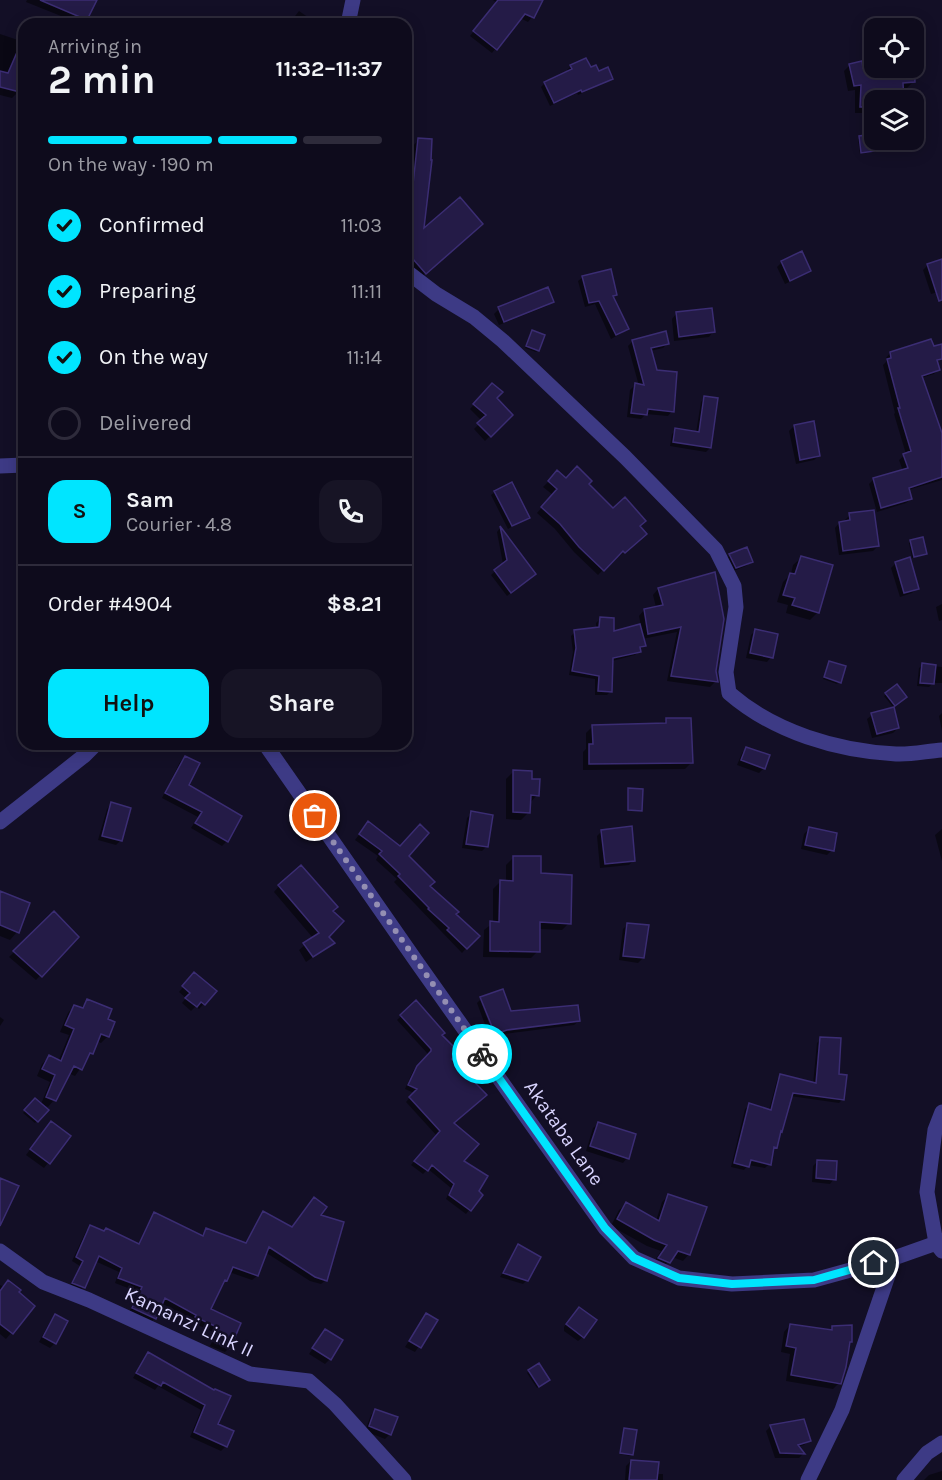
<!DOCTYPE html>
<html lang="en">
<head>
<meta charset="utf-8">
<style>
	:root { --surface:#0e0b1c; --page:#171425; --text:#f1f3f6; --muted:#9b9ba3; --line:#2e2b3b; --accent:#00e5ff }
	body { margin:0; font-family:Karla,sans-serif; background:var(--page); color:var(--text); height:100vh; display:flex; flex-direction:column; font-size:22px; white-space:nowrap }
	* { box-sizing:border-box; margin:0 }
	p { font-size:20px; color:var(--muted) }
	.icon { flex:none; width:33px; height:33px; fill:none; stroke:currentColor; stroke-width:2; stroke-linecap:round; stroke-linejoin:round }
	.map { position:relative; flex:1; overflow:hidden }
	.panel { position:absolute; left:18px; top:18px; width:394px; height:732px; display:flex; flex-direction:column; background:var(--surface); border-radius:18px; box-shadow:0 3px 15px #0003,0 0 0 2px var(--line) }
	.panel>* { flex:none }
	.tools { position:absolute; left:864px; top:18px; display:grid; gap:12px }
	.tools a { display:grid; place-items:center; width:60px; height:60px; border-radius:12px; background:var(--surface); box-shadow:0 3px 15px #0003,0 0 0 2px var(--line); font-size:30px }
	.pin { position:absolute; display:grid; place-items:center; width:51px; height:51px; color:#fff; margin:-26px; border:3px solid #fff; border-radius:50%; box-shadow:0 2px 6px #0007 }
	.courier { position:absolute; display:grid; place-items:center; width:60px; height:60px; margin:-30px; border:4px solid #00e5ff; border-radius:50%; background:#fff; color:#222; box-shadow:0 2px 8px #0007 }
	.summary em { font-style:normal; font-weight:700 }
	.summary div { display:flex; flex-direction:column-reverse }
	.summary { display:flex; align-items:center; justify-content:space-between; height:102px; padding:0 30px }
	h1 { font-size:39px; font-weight:700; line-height:45px }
	.bar { display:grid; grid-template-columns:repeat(4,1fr); gap:9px 6px; align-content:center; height:72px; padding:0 30px }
	.bar i { height:8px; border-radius:4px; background:var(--line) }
	.bar .selected { background:var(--accent) }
	.bar p { grid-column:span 4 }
	.line { display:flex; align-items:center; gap:15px; padding:0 30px; border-top:2px solid var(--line) }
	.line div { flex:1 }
	.round { display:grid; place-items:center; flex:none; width:63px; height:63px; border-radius:18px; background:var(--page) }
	ol { padding:0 30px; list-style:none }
	li { display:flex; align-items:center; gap:18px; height:66px }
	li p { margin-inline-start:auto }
	li .icon { padding:6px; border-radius:50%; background:var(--accent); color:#111; stroke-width:4 }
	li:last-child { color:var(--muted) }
	li i { width:33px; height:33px; border:3px solid var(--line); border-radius:50% }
	.primary-button { display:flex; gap:12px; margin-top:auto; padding:12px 30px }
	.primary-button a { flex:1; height:69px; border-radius:18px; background:var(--accent); color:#111; font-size:24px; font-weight:700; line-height:69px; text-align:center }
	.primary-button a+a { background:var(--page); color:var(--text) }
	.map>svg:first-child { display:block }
	.shadow { fill:#0007 }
	.building { fill:#241b47; stroke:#3b2d73; stroke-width:1.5 }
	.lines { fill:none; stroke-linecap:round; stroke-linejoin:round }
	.minor { stroke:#3d3a85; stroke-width:15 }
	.done { stroke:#948fb3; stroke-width:6; stroke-dasharray:0 10.8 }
	.route { stroke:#00e5ff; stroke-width:8 }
	.labels { text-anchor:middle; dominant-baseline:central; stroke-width:5; stroke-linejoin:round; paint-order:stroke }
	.street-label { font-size:20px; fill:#d9d4ff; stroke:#130f26 }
</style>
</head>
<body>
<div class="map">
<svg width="942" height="1480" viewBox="0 0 942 1480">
	<rect width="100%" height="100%" fill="#130f26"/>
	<path class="shadow" d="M 27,0 L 88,0 L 86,19 L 81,24 L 26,2 Z
		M 493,0 L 541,0 L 532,17 L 528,22 L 520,18 L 492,53 L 470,36 L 497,3 Z
		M 299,11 L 312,20 L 309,24 L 289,24 Z
		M 0,34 L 21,41 L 17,49 L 24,52 L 24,77 L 19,91 L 12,98 L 0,95 Z
		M 874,58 L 874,68 L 913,68 L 913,82 L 907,88 L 902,88 L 901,100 L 874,100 L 874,106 L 867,113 L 855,113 L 855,90 L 848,91 L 844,71 L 850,65 Z
		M 571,66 L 590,69 L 611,79 L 607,82 L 578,95 L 577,93 L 550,106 L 541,87 L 545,83 L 568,72 L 567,70 Z
		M 874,136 L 876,150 L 874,152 L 860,154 L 858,139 Z
		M 419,139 L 422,232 L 475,230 L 419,279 L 406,263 L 406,197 L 413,146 Z
		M 942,261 L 942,291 L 931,294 L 923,270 L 928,265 Z
		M 782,262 L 809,271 L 804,275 L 785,284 L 777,267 Z
		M 583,277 L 616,295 L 612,298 L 627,329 L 622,333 L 611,339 L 595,304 L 585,307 L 578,281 Z
		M 552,302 L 547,306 L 499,325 L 494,314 L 499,309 Z
		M 676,314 L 713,332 L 709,337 L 674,341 L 672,319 Z
		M 532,332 L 538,350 L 536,352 L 525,348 Z
		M 633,341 L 668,343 L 663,348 L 650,351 L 656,371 L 672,411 L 668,416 L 646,414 L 641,419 L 627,417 L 630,390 L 635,385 L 639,386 L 628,346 Z
		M 933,348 L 942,356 L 936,363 L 938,370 L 934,374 L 921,378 L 942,438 L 942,480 L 908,490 L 911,499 L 906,503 L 877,512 L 869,484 L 873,480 L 903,471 L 899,460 L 906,454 L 894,414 L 895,413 L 883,365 L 886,362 L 886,358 L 890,353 Z
		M 492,385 L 495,398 L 511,415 L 485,441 L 474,429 L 482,421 L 470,409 Z
		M 705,397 L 710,448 L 706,452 L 670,446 L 672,434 L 676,430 L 696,433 L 701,402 Z
		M 794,426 L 819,456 L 814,460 L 796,464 L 789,431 Z
		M 552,478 L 587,484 L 613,510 L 638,526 L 639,539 L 618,557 L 617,555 L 598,575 L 574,552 L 555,529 L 537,513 L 553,495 L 543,487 Z
		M 495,492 L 528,517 L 508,529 L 491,495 Z
		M 850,515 L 878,546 L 873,551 L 839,555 L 835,528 L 839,523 L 845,522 L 845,520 Z
		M 500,528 L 534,574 L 507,596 L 491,575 L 503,564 L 497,532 Z
		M 911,541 L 926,554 L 912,558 L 909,543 Z
		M 730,555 L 751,562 L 746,566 L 731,572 L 725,560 Z
		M 801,558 L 818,612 L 810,620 L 786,613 L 788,605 L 777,602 L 783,582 L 791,574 L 793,565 Z
		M 896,563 L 917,588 L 912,593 L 900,597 L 891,568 Z
		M 658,589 L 715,670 L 716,681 L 710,687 L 667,681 L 677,632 L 642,639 L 644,645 L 635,655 L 612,661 L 611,691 L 607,695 L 595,695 L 595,679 L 569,675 L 573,652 L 571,636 L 575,632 L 596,629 L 596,623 L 600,619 L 612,632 L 641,626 L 639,616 L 644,610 L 656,607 L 653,595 Z
		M 942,604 L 942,620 L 939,621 L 936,607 Z
		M 756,630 L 771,657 L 767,662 L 746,658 L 751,635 Z
		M 830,663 L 839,682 L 837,684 L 823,679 Z
		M 923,665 L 942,667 L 942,683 L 933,683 L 929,687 L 917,686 L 919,668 Z
		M 896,686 L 905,697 L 893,707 L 884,696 Z
		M 942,713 L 942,731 L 939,716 Z
		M 872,715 L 898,728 L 893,733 L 872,738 L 867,719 Z
		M 666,720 L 692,762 L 685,769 L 583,770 L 583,752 L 586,749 L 586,733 L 593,726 L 661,725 Z
		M 747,748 L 764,768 L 759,773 L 737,765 L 742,753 Z
		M 185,757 L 187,785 L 227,841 L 222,846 L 191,828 L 198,817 L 162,798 L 180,762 Z
		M 514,771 L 537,795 L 530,803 L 528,813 L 521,820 L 506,819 L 506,779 Z
		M 111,804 L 121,840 L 116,845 L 98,840 L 107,809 Z
		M 472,813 L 487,846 L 482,851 L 462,848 L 467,818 Z
		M 368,823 L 400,848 L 428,886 L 477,936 L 462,953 L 394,882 L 397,879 L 376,860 L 378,856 L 355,840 Z
		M 809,829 L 832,850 L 827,855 L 801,849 L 804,834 Z
		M 942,829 L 942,861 L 935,835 Z
		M 602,831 L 634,860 L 629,865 L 600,868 L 597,836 Z
		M 513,858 L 539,874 L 569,923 L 562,930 L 539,929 L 538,951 L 531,958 L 483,957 L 484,930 L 493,923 L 493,889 L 500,882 L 506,882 L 506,865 Z
		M 279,886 L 331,911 L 327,937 L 333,943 L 306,962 L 299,950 L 313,938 L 274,892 Z
		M 0,893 L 28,904 L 17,932 L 10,940 L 0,936 Z
		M 54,913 L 77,937 L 36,980 L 9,957 Z
		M 628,924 L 643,958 L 638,963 L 619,960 L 623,929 Z
		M 190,979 L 215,992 L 199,1009 L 196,1006 L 191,1011 L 182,1003 L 186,998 L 179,992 Z
		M 482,999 L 510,1012 L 579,1021 L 574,1025 L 497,1035 Z
		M 480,1000 L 494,1036 L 490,1038 L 477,1003 Z
		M 88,1001 L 106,1020 L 108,1036 L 101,1043 L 96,1041 L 91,1053 L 75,1076 L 68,1073 L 54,1100 L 48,1107 L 41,1104 L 50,1082 L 37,1076 L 42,1064 L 49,1057 L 58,1062 L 69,1035 L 60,1032 L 68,1013 L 74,1006 L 80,1009 Z
		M 416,1002 L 441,1035 L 450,1059 L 452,1123 L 462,1162 L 477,1192 L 481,1195 L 466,1214 L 446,1199 L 451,1188 L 428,1169 L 423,1174 L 411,1165 L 437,1136 L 406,1102 L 414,1093 L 405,1089 L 413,1071 L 427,1057 L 427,1053 L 397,1020 Z
		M 0,1017 L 4,1020 L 0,1026 Z
		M 821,1039 L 838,1076 L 843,1099 L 839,1103 L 790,1096 L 769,1164 L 765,1168 L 748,1165 L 744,1170 L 731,1167 L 745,1109 L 750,1105 L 769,1110 L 777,1080 L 781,1075 L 813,1084 L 817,1043 Z
		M 35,1100 L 46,1110 L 35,1123 L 23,1113 Z
		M 598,1124 L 627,1158 L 623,1163 L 586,1151 L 593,1128 Z
		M 46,1128 L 69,1137 L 44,1168 L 26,1155 Z
		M 818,1161 L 834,1179 L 830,1184 L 812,1182 L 813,1166 Z
		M 669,1195 L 689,1254 L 683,1261 L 672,1257 L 662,1269 L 652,1265 L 661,1251 L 647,1246 L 611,1226 L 619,1210 L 626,1204 L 656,1221 L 662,1202 Z
		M 263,1213 L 292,1229 L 319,1216 L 326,1280 L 321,1284 L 310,1281 L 265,1252 L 257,1276 L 252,1280 L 229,1272 L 221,1284 L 209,1310 L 240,1324 L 229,1348 L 225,1352 L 210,1346 L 216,1333 L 191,1322 L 192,1319 L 161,1303 L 155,1318 L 150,1323 L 129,1313 L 138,1292 L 115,1283 L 119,1272 L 95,1261 L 83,1287 L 79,1292 L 69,1288 L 80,1266 L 72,1261 L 86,1231 L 90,1227 L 138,1245 L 150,1219 L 154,1214 L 201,1236 L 207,1229 L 245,1244 L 259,1218 Z
		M 518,1246 L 527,1280 L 523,1284 L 500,1277 Z
		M 0,1285 L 17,1293 L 33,1306 L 6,1339 L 0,1334 Z
		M 574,1313 L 583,1337 L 578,1341 L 564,1331 L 564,1327 Z
		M 426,1315 L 436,1321 L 415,1352 L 405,1347 Z
		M 55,1316 L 55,1343 L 50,1348 L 39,1342 L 51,1320 Z
		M 790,1325 L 829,1331 L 833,1327 L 851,1342 L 839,1383 L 833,1389 L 786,1381 L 790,1354 L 781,1352 L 784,1332 Z
		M 325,1330 L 330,1359 L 325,1364 L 309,1354 Z
		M 148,1353 L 214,1392 L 216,1425 L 226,1446 L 221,1451 L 190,1437 L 201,1410 L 158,1386 L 155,1390 L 133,1378 Z
		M 529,1371 L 546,1382 L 537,1388 L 527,1373 Z
		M 376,1410 L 390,1434 L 385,1439 L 365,1431 L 371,1415 Z
		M 803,1421 L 809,1440 L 804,1445 L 798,1447 L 803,1454 L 799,1458 L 775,1458 L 766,1431 L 770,1427 Z
		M 624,1430 L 632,1454 L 630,1456 L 619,1454 Z
		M 631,1461 L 656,1474 L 663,1474 L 663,1480 L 625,1480 L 626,1466 Z
		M 942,1471 L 942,1480 L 924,1480 L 929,1475 Z"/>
	<path class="building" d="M 40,0 L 97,0 L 87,20 Z
		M 498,0 L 543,0 L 534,18 L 525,14 L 497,50 L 473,31 Z
		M 24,36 L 24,77 L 20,92 L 0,87 L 0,71 L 8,73 Z
		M 586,58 L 591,67 L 596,65 L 599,71 L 608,67 L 613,79 L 582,92 L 581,90 L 554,103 L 544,82 L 572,69 L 570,65 Z
		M 862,61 L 863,68 L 914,68 L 915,82 L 903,83 L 904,100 L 874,100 L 874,107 L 860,107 L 861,85 L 854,86 L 849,64 Z
		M 874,134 L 874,151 L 861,153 L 859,136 Z
		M 418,138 L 432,139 L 431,160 L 432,160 L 424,228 L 460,197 L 483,224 L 426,274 L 406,251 L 406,208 L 410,212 Z
		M 802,251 L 811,271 L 790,281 L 781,261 Z
		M 942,259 L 942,300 L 939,301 L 927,264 Z
		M 611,269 L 617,295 L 613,296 L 629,329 L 616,335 L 599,301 L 589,303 L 582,276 Z
		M 548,287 L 554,302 L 504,322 L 498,307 Z
		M 712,308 L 715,332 L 679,337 L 676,312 Z
		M 532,330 L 545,335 L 539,351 L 526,346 Z
		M 666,331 L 669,344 L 651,348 L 657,370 L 677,372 L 674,412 L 648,409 L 647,415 L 631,413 L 635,383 L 644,385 L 632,340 Z
		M 931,339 L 934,346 L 942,344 L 942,359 L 937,360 L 940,370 L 922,376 L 942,433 L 942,477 L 909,488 L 912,499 L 881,508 L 873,478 L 908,468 L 903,454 L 911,451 L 898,408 L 900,408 L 887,359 L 891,358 L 890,352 Z
		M 492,383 L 503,392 L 497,398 L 513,415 L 491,437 L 477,423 L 486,415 L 473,404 Z
		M 704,396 L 718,398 L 711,448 L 673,442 L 675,428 L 699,432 Z
		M 814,421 L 820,456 L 800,460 L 794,425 Z
		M 577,466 L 592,481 L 589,484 L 613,508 L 625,497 L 646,521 L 640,526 L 647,534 L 625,553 L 623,551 L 604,571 L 579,547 L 560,524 L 541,507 L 557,489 L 548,481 L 557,470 L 566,478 Z
		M 512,482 L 530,518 L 512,526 L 494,491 Z
		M 874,510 L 879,546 L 843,551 L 839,522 L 850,520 L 849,513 Z
		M 500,526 L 536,574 L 511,593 L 494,570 L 507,560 Z
		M 923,537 L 927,554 L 914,557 L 910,540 Z
		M 747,547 L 753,562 L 736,568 L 729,554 Z
		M 801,556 L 833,565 L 819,613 L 792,605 L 795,598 L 783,595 L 790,573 L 795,574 Z
		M 910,557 L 919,589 L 904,593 L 895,562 Z
		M 715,572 L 724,619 L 716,671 L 718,682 L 671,676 L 681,627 L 648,634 L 644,609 L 663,605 L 658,588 Z
		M 600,617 L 614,618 L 614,631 L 640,624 L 646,646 L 640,647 L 641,652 L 613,658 L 612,692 L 598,691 L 599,676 L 572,671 L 576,648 L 574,630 L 599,627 Z
		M 755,629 L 778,634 L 773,658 L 750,653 Z
		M 829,661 L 846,666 L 841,683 L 824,677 Z
		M 922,663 L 936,665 L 934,684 L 920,683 Z
		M 897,684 L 907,697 L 895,706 L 885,693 Z
		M 894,707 L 899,728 L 877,734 L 871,713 Z
		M 666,718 L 691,718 L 693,763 L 589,764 L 589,744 L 593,744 L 592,725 L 666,723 Z
		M 746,747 L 770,755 L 765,769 L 741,760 Z
		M 185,756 L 200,763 L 189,785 L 242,816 L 228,842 L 195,823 L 202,812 L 165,793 Z
		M 513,770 L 532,771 L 532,779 L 540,779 L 539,796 L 531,795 L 530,813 L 513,812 Z
		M 628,788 L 643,789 L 642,811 L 628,810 Z
		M 111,802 L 131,808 L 122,841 L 102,836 Z
		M 471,811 L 493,815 L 488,847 L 466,844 Z
		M 368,821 L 400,846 L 420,824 L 429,833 L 409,856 L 435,882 L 430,886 L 459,912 L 456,914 L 480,936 L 467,949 L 447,930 L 449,928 L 428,909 L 429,908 L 398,876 L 400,874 L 379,854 L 382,851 L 359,834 Z
		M 632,826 L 635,861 L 605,864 L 601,830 Z
		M 809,827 L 837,833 L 834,851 L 805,845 Z
		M 513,856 L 541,856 L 541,873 L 572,875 L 571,924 L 540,922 L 540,952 L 490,951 L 490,921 L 499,922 L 500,880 L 513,881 Z
		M 301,865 L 338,907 L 333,911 L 344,921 L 329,937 L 335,943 L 313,957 L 303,943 L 319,933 L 278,885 Z
		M 0,891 L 30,903 L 19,933 L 0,925 Z
		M 54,911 L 79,937 L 42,977 L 13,951 Z
		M 627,923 L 649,925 L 644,958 L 623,956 Z
		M 194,972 L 217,991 L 205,1005 L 201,1002 L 197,1007 L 185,998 L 190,993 L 182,986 Z
		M 503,989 L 511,1011 L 578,1005 L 580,1021 L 507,1030 L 495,1034 L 480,997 Z
		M 87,999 L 112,1009 L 108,1019 L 115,1022 L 109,1037 L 101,1034 L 93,1054 L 90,1053 L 82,1070 L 74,1066 L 56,1101 L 46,1097 L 55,1075 L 42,1069 L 49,1055 L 61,1061 L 74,1029 L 65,1025 L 74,1005 L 83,1008 Z
		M 416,1000 L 445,1033 L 442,1035 L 459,1052 L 452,1059 L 487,1095 L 454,1123 L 479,1144 L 464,1161 L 488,1176 L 479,1191 L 483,1195 L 471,1211 L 449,1195 L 454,1184 L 432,1165 L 428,1171 L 414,1161 L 440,1131 L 409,1097 L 417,1089 L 408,1085 L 417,1066 L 431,1051 L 431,1049 L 400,1015 Z
		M 820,1037 L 841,1038 L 839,1074 L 847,1075 L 844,1100 L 793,1093 L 782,1132 L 781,1131 L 777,1148 L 774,1147 L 771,1165 L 751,1160 L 749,1167 L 734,1163 L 749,1103 L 771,1110 L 780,1074 L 816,1083 Z
		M 35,1098 L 49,1110 L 38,1122 L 24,1110 Z
		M 51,1121 L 71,1136 L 50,1164 L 30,1149 Z
		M 598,1122 L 636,1134 L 629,1159 L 590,1146 Z
		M 817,1160 L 837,1161 L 836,1180 L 816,1178 Z
		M 0,1178 L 19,1186 L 0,1226 Z
		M 668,1194 L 707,1207 L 690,1255 L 678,1251 L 670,1263 L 658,1258 L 667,1245 L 654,1240 L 617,1219 L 626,1202 L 659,1221 Z
		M 314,1197 L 327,1207 L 321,1215 L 344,1222 L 327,1281 L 315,1277 L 269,1247 L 258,1276 L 233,1267 L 227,1281 L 225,1280 L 211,1309 L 241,1323 L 230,1349 L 214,1341 L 219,1328 L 195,1317 L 196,1315 L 165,1298 L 156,1319 L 132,1308 L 142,1287 L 118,1278 L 122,1268 L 99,1256 L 85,1288 L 72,1283 L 83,1261 L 76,1257 L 90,1225 L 104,1231 L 106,1228 L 139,1244 L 154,1212 L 203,1236 L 206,1228 L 246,1243 L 263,1211 L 292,1227 Z
		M 518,1244 L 541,1257 L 528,1281 L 503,1273 Z
		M 8,1280 L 21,1290 L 19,1292 L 35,1306 L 13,1334 L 0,1324 L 0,1291 Z
		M 579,1307 L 597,1320 L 584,1338 L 566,1324 Z
		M 426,1313 L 438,1320 L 421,1348 L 409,1341 Z
		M 55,1314 L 68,1321 L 56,1344 L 43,1337 Z
		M 790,1324 L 832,1330 L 832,1326 L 852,1325 L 852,1342 L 850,1342 L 846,1367 L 841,1384 L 791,1375 L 796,1348 L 786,1346 Z
		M 325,1329 L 343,1340 L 331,1360 L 312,1348 Z
		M 148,1352 L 214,1390 L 215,1389 L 231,1396 L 218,1424 L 234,1431 L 227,1447 L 194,1432 L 205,1405 L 163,1382 L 161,1386 L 136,1373 Z
		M 539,1363 L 550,1380 L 539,1387 L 528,1370 Z
		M 375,1409 L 398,1417 L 391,1435 L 369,1426 Z
		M 804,1419 L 811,1441 L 798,1445 L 805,1454 L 780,1453 L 770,1425 Z
		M 624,1428 L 637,1430 L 633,1455 L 620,1453 Z
		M 631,1460 L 659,1462 L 657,1480 L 629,1480 Z"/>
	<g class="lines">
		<path class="minor" d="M 348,24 L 353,0
			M 406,271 L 436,294 L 474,317 L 503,341 L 625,457 L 716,550 L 734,586 L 736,607 L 726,672 L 729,693 C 774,732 837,751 896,754 C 911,755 927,751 942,750
			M 0,466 L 24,465
			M 265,744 L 416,961 L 605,1228 L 634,1258 L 679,1278 L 732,1284 L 814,1280 L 894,1258 L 942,1241
			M 0,822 L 85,755 L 96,744
			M 942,1112 L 935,1130 L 927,1192 L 936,1243 L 942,1251
			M 0,1251 L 43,1282 L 89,1300 L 250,1374 L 309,1381 L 335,1404 L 404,1480
			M 808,1480 L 842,1410 L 894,1258
			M 904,1480 L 927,1453 L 942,1443"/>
	</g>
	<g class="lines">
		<path class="done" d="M 315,816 L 482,1054"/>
		<path class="route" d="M 482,1054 L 605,1228 L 634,1258 L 679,1278 L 732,1284 L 814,1280 L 874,1263"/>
	</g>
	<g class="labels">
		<g class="street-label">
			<text transform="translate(564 1133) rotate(55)">Akataba Lane</text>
			<text transform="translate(189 1322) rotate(25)">Kamanzi Link II</text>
		</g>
	</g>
</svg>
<div class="tools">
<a><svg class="icon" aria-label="locate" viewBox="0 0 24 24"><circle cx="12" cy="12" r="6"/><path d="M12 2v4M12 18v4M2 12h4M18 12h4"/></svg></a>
<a><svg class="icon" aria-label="layers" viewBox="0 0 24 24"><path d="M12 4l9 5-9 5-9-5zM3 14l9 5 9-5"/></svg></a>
</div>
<div class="pin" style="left:315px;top:816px;background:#ea580c"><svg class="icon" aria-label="bag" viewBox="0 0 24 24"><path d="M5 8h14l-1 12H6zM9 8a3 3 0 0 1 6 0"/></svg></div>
<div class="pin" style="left:874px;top:1263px;background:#1f2937"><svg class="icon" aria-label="home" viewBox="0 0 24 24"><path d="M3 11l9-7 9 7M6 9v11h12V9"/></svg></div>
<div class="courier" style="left:482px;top:1054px"><svg class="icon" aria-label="bike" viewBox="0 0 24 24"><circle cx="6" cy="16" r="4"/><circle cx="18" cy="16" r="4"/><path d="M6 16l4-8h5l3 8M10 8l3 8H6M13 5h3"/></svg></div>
<section class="panel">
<div class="summary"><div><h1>2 min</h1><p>Arriving in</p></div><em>11:32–11:37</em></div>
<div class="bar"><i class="selected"></i><i class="selected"></i><i class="selected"></i><i></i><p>On the way · 190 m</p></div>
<ol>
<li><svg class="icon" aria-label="check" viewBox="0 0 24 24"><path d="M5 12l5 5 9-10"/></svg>Confirmed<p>11:03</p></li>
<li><svg class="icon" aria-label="check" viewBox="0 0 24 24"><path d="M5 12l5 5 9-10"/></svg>Preparing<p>11:11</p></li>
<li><svg class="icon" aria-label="check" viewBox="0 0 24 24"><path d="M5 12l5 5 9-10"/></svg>On the way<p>11:14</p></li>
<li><i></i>Delivered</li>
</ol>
<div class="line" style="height:108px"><b class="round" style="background:var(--accent);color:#111">S</b><div><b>Sam</b><p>Courier · 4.8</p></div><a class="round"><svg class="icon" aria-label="phone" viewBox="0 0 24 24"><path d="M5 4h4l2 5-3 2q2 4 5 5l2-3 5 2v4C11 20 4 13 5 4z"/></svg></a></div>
<div class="line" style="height:78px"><div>Order #4904</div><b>$8.21</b></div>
<div class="primary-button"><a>Help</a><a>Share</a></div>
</section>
</div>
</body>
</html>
